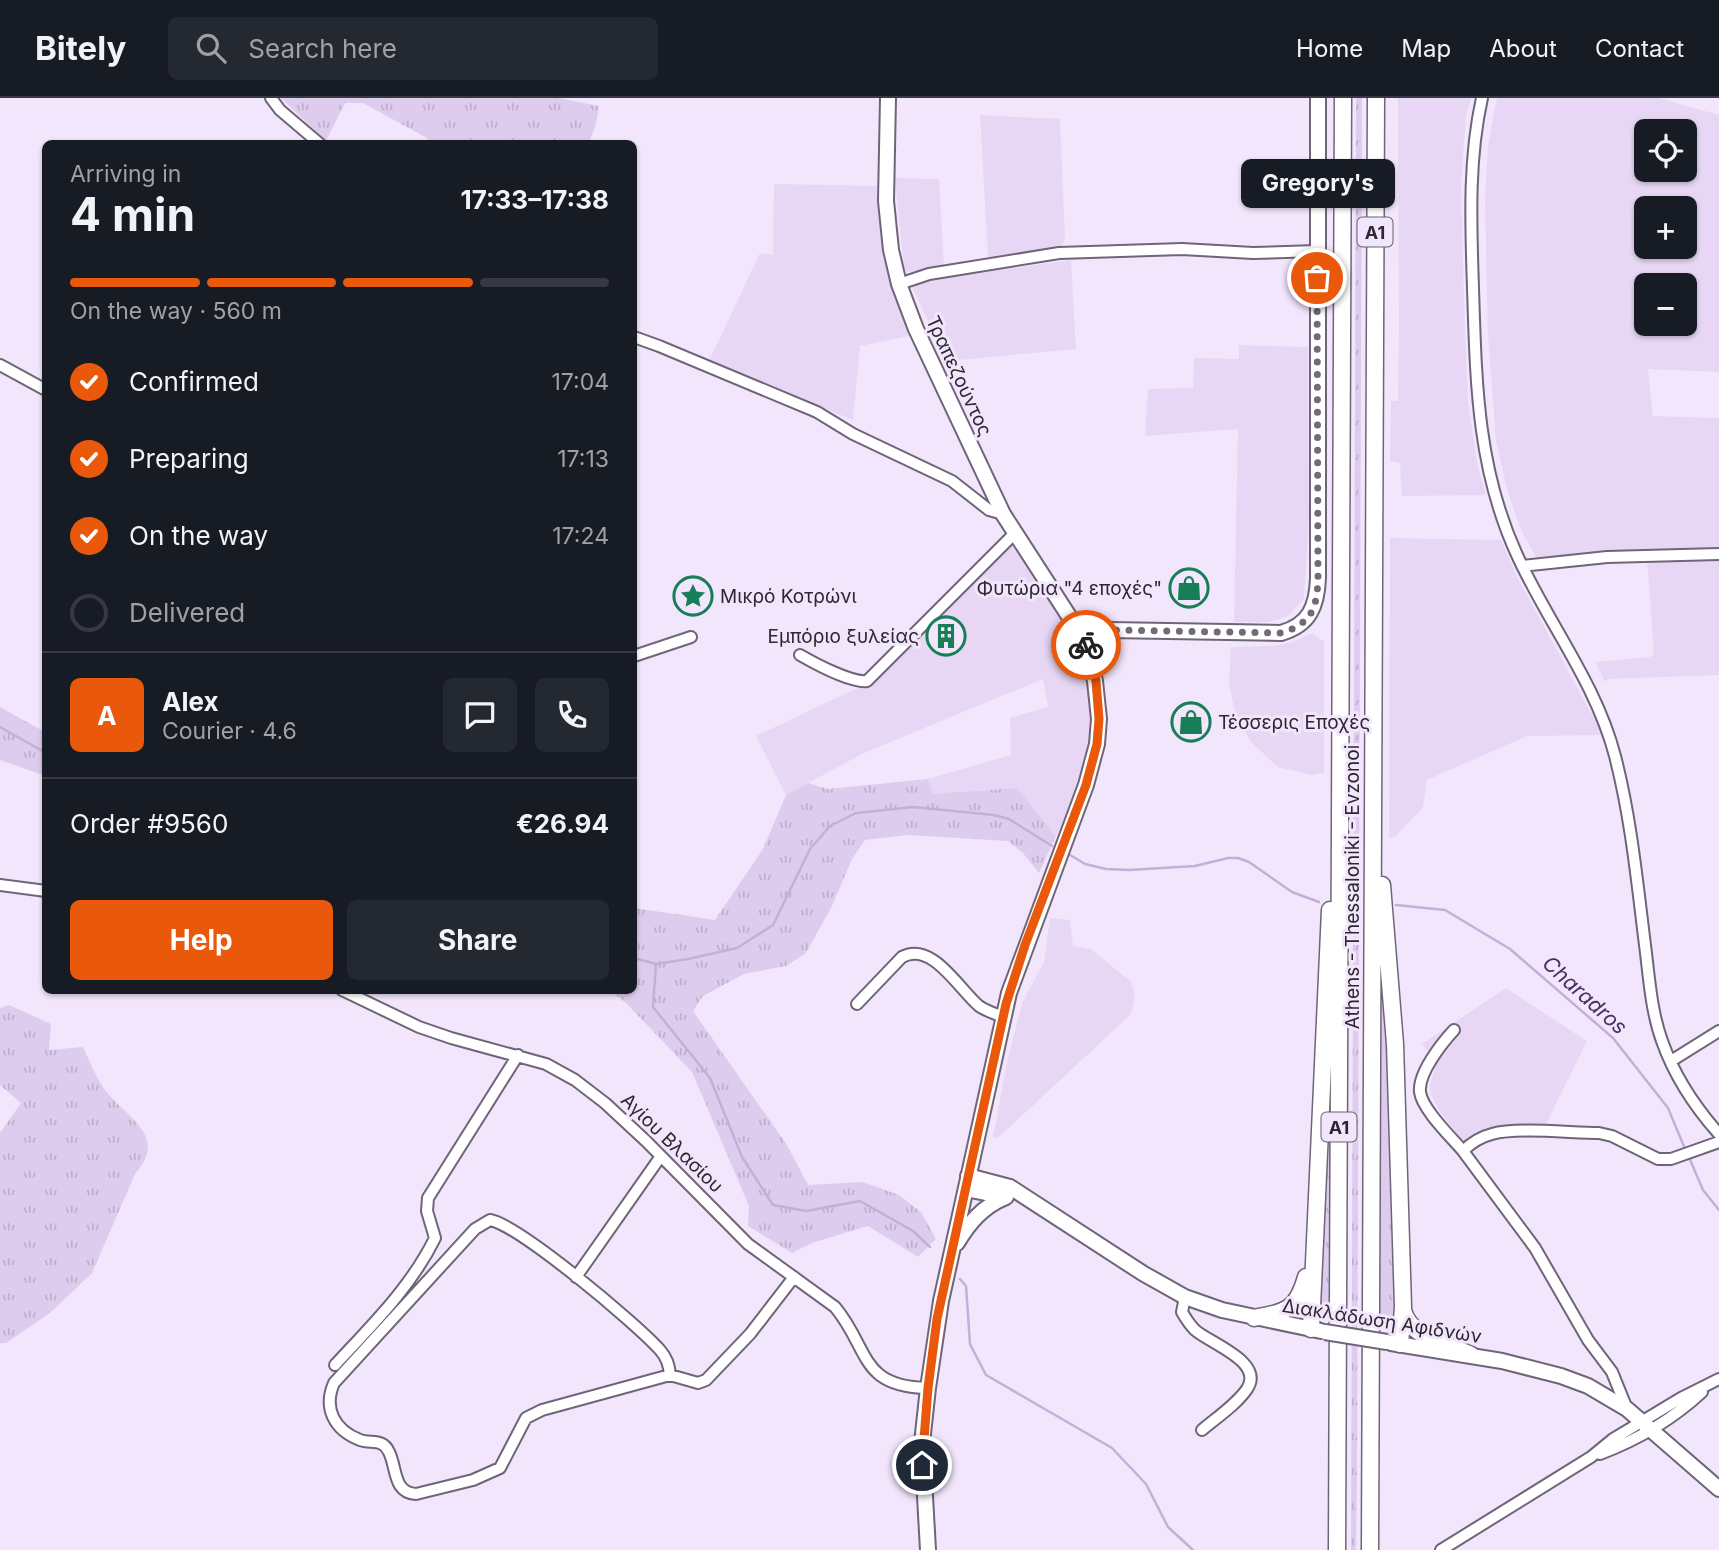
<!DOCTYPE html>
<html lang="en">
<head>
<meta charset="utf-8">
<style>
	:root { --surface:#171b24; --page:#242831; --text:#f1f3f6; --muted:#9ea1a6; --line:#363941; --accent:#ea580c }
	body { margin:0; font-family:Inter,sans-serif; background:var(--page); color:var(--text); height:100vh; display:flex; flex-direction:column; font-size:26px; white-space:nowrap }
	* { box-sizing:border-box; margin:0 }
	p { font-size:23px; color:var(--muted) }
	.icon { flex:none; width:38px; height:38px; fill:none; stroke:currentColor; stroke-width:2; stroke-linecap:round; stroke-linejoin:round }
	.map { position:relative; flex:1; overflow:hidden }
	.sheet { position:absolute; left:42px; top:42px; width:595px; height:854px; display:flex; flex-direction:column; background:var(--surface); border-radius:10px; box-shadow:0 2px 5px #0004 }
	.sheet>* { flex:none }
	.buttons { position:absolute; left:1634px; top:21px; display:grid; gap:14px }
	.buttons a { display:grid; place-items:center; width:63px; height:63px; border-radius:10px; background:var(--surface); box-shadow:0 2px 5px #0004; font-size:35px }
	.pin { position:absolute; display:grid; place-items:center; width:60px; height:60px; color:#fff; margin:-30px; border:4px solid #fff; border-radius:50%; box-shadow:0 2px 7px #0007 }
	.courier { position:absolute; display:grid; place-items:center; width:70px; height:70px; margin:-35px; border:5px solid #ea580c; border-radius:50%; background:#fff; color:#222; box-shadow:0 2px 9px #0007 }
	.bubble { position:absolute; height:49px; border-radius:10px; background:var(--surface); box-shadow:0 2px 5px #0004; font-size:23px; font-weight:700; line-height:49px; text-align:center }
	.head em { font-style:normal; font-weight:700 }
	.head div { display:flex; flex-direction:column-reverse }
	.head { display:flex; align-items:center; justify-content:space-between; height:119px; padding:0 28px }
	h1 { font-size:46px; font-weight:700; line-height:52px }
	.bar { display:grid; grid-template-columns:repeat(4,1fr); gap:10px 7px; align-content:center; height:84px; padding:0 28px }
	.bar i { height:9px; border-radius:5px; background:var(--line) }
	.bar .selected { background:var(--accent) }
	.bar p { grid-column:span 4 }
	.line { display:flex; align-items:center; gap:18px; padding:0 28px; border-top:2px solid var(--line) }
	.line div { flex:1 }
	.round { display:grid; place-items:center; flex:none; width:74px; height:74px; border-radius:10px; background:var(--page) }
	ol { padding:0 28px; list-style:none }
	li { display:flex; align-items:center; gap:21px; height:77px }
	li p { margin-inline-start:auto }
	li .icon { padding:7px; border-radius:50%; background:var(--accent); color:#fff; stroke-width:4 }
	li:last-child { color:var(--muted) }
	li i { width:38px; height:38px; border:4px solid var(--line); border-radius:50% }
	.cta { display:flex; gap:14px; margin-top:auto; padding:14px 28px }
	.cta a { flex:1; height:80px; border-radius:10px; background:var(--accent); color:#fff; font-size:28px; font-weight:700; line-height:80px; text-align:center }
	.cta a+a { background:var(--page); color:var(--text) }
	header { display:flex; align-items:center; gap:42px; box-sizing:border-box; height:98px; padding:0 35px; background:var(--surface); border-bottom:2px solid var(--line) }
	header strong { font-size:33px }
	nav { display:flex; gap:38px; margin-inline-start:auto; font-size:24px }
	.search { width:490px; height:63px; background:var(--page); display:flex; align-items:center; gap:18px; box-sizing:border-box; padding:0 24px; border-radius:10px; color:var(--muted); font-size:26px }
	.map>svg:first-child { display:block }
	.built { fill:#e7d7f4; fill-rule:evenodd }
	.grass { fill:url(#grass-tufts) }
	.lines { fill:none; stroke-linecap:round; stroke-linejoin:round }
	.stream { stroke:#c5aed8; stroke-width:2.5 }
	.minor-casing { stroke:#6f6578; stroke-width:14 }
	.major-casing { stroke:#6f6578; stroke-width:18 }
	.highway-casing { stroke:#6f6578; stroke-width:19 }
	.minor { stroke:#fff; stroke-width:10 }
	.major { stroke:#fff; stroke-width:14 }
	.highway { stroke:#fff; stroke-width:16 }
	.major-bridge-casing { stroke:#6f6578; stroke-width:18; stroke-linecap:butt }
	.major-bridge { stroke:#fff; stroke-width:14 }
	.done { stroke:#726a78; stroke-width:7; stroke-dasharray:0 12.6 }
	.route { stroke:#ea580c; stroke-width:9 }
	.labels { text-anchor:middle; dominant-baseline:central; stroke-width:6; stroke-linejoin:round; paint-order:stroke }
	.shield { fill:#f2e6fd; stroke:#68616e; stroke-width:2 }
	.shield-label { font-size:18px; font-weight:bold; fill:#2d2830 }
	.street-label { font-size:19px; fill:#2d2830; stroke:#f2e6fd }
	.poi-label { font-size:19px; fill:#2d2830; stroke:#f2e6fd; text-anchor:end }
	.water-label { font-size:21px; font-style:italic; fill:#4d2e63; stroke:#f2e6fd }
</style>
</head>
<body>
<header>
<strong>Bitely</strong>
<div class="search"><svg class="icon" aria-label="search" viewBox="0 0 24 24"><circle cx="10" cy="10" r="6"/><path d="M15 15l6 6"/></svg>Search here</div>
<nav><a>Home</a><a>Map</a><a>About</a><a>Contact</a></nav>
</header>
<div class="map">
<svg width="1719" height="1452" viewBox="0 0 1719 1452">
	<defs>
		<pattern id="grass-tufts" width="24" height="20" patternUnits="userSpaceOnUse" patternTransform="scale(1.75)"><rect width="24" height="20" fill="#deccee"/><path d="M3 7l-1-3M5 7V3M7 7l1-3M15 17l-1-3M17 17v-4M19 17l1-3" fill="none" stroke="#bfafcc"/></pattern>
	</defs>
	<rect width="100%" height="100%" fill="#f2e6fd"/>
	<path class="built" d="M 1398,0 L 1471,0 L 1466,18 L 1461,88 L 1465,233 L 1468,304 L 1477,365 L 1486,397 L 1402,398 L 1400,365 L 1390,363 L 1391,303 L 1398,303 L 1399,229 Z
		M 1497,0 L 1658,0 L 1719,17 L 1719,274 L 1648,271 L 1653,318 L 1719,320 L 1719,451 L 1651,451 L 1536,459 L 1521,432 L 1508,395 L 1496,343 L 1488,238 L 1485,103 L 1488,47 ZM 1647,33 L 1685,33 L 1685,72 L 1647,72 ZM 1647,110 L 1685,110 L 1685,149 L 1647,149 ZM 1647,187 L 1685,187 L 1685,226 L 1647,226 Z
		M 980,17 L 1060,21 L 1065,142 L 1060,150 L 988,160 Z
		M 895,80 L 939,81 L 944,169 L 912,175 L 907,174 L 904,170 Z
		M 774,86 L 879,88 L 881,132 L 888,169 L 896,201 L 913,237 L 860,248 L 853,322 L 709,263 L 760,155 L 773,157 Z
		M 1071,162 L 1076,251 L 947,263 L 912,189 L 912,185 L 928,182 Z
		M 1239,247 L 1308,249 L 1309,420 L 1304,501 L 1288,518 L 1269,524 L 1234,524 L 1238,331 L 1145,338 L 1148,291 L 1193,290 L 1194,260 L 1239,261 Z
		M 1015,440 L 1079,540 L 1095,615 L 1091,651 L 1083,684 L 1056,738 L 1017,690 L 933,696 L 928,681 L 1011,657 L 1010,620 L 1048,609 L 1043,581 L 864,655 L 786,697 L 756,638 L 872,583 Z
		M 1390,440 L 1501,442 L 1517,479 L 1603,637 L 1527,638 L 1427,682 L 1423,709 L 1395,739 L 1389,740 Z
		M 1719,460 L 1719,577 L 1608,581 L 1605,584 L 1595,564 L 1650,559 L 1654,556 L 1647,461 Z
		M 1313,535 L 1324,544 L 1324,675 L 1312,677 L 1278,669 L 1251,644 L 1235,615 L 1229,584 L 1231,549 L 1273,548 L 1293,544 Z
		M 1050,820 L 1070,822 L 1073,848 L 1091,851 L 1131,884 L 1135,897 L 1131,916 L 998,1040 L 993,1039 L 1008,960 L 1023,903 L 1044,864 Z
		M 1506,890 L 1587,943 L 1544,1030 L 1497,1031 L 1480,1034 L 1465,1045 L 1439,1013 L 1431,997 L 1430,987 L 1437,964 L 1422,946 Z"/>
	<path class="grass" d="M 281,0 L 558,0 L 599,8 L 596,26 L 589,45 L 436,45 L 363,5 L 345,5 L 326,43 Z
		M 1356,0 L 1362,0 L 1357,1370 L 1356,1452 L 1351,1452 Z
		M 0,609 L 45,634 L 45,678 L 0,662 Z
		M 928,681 L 933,696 L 1017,690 L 1056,738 L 1039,775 L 1023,755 L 1008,743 L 907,737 L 865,742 L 852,761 L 832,808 L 806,855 L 786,868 L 744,876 L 703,898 L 693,913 L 787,1047 L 808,1087 L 863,1084 L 899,1097 L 921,1114 L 936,1141 L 918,1159 L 868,1128 L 812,1145 L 792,1155 L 748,1128 L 749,1108 L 692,974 L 626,905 L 611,893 L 634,892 L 634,810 L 715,822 L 763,751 L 786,697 L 808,685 L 828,691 Z
		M 1382,842 L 1394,1063 L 1394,1224 L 1392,1233 L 1379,1231 Z
		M 1334,855 L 1335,1222 L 1320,1220 Z
		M 9,907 L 51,926 L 49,952 L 83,949 C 89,962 95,977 103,989 C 122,1018 171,1036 135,1076 L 92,1175 L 50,1215 L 6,1245 L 0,1245 L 0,1035 L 21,1005 L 0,987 L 0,910 Z"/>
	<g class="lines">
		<path class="stream" d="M 0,629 L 46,655
			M 1070,757 L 1085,766 L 1106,771 L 1129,772 L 1195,768 L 1228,760 L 1238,760 L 1249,764 L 1292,794 L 1319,804
			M 1396,807 L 1445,812 L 1510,851 L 1613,940 L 1668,1010 L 1685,1051
			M 634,860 L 656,866 L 688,861 L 737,850 L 773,827 L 810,751 L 830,728 L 856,715 L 913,709 L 994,717 L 1009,721 L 1052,748
			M 656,866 L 653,909 L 710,980 L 742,1059 L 773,1107 L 806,1113 L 860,1103 L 913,1133 L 930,1149
			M 1688,1057 L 1703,1092 L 1719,1112
			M 960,1181 L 966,1188 L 970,1246 L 986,1277 L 1112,1350 L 1146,1386 L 1168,1429 L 1193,1452"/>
		<g class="minor-casing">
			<path id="minor" d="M 271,0 L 280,12 L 320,46
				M 1482,0 C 1468,63 1471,126 1473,190 C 1476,284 1477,370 1517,457 C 1548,525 1596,585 1615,658 C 1631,720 1637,783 1645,847 C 1649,878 1651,913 1662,943 C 1674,977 1695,1009 1719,1036
				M 899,186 L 929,176 L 1059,155 L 1182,151 L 1253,155 L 1317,153
				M 634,239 L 659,248 L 817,314 L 853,336 L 952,383 L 989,412 L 1003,416
				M 0,267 L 46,292
				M 1522,468 L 1607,459 L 1719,456
				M 800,557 C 814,565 851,585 867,583 L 1015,435
				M 634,558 L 691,539
				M 0,787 L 46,793
				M 342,892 L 419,929 L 451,940 L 546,966 L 575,982 L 605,1005 L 646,1043 L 748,1146 L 835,1209 C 870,1251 859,1289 928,1290
				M 857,906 L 902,859 C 932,843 958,890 979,908 C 986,913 995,916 1004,919
				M 1454,932 C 1442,945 1418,975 1420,994 C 1422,1011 1451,1039 1463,1053
				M 1671,963 L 1719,933
				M 576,1179 L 661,1058
				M 1185,1199 L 1182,1214 C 1186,1221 1190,1227 1195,1232 C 1211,1246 1265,1264 1247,1291 C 1236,1307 1216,1320 1202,1332
				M 335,1267 C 372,1227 411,1189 435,1140 L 427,1113 L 428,1100 L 518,957
				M 670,1277 C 669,1267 667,1260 660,1252 C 637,1226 519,1127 490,1122 L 475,1131 L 334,1285 C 323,1310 334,1332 360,1342 C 371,1346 383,1340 389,1354 C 397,1370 393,1395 416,1396 L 473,1382 L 500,1370 L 526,1320 L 542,1312 L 670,1277 L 698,1285 L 706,1282 L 750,1236 L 794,1179
				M 1627,1311 L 1612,1274 L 1588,1242 L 1535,1150 L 1463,1053 C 1471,1045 1480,1039 1492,1036 C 1517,1029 1571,1035 1599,1035 L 1612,1038 L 1658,1061 L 1671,1061 L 1719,1044
				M 1600,1356 C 1637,1342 1673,1321 1702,1294
				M 1441,1452 L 1591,1359 L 1613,1341 L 1681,1300 L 1719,1281"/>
		</g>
		<g class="major-casing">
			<path id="major" d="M 888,0 L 886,103 L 891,152 L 899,186 L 916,231 L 1003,416 L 1085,543 L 1095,583 L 1099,621 L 1097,646 L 1086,687 L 1009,895 L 941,1203 L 928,1290 L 922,1345 L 928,1452
				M 1085,543 L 1100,534 L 1109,532 L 1281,535 C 1309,527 1317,509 1318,480 L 1318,0
				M 968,1078 L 1010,1089 L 1144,1176 L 1185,1199 L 1222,1212 L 1321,1233
				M 966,1091 L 1005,1099
				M 957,1145 C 969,1125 983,1108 1006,1099
				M 1391,1245 L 1502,1263 L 1561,1278 L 1588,1288 L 1627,1311 L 1719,1391"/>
		</g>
		<g class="highway-casing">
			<path id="highway" d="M 1382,787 L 1395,946 L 1403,1209 L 1400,1246
				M 1403,1212 C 1409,1239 1449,1247 1471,1257
				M 1254,1220 C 1286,1214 1297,1212 1306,1179
				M 1311,1231 L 1330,812
				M 1337,1452 L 1343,0
				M 1370,1452 L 1376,0"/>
		</g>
		<use href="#minor" class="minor"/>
		<use href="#major" class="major"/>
		<use href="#highway" class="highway"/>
		<g class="major-bridge-casing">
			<path id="major-bridge" d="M 1325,1234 L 1387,1244"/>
		</g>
		<use href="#major-bridge" class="major-bridge"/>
	</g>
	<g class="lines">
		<path class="done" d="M 1086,547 L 1085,544 L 1100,534 L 1109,532 L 1281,535 C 1311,526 1317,511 1318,481 L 1317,180"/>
		<path class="route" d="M 922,1367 L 928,1290 L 937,1221 L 1006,906 L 1025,847 L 1086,687 L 1097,646 L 1099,621 L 1096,583 L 1086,547"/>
	</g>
	<defs>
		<g id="shop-ring" transform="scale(2.0125)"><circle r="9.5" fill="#f2e6fd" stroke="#187e58" stroke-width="1.5"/><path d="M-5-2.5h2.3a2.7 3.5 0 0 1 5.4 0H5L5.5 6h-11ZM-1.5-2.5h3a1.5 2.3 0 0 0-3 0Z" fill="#187e58"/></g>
		<g id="sight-ring" transform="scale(2.0125)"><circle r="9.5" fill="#f2e6fd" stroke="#187e58" stroke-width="1.5"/><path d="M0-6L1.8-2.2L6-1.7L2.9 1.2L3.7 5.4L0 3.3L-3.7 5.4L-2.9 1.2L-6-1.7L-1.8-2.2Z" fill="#187e58"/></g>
		<g id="building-ring" transform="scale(2.0125)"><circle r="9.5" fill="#f2e6fd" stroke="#187e58" stroke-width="1.5"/><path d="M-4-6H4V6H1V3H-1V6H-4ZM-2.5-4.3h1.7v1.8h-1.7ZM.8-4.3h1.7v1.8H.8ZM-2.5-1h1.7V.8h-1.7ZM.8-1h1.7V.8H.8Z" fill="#187e58"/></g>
	</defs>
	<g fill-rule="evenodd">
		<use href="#shop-ring" x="1189" y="490"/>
		<use href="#sight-ring" x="693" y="498"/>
		<use href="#building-ring" x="946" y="538"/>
		<use href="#shop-ring" x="1191" y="624"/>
	</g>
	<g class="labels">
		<g class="shield">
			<rect x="1357.5" y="119.5" width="35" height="29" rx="5"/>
			<rect x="1321.5" y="1014.5" width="35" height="29" rx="5"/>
		</g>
		<g class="shield-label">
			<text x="1375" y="134">Α1</text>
			<text x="1339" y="1029">Α1</text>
		</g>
		<g class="street-label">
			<text transform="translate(959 278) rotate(65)">Τραπεζούντος</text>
			<text transform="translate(1352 789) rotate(-90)">Athens - Thessaloniki - Evzonoi</text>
			<text transform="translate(672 1045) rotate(44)">Αγίου Βλασίου</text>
			<text transform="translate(1382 1223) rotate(9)">Διακλάδωση Αφιδνών</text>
		</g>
		<g class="poi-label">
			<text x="1162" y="490">Φυτώρια "4 εποχές"</text>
			<text x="720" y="498" text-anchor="start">Μικρό Κοτρώνι</text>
			<text x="919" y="538">Εμπόριο ξυλείας</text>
			<text x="1218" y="624" text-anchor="start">Τέσσερις Εποχές</text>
		</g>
		<g class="water-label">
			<text transform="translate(1585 897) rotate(42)">Charadros</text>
		</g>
	</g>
</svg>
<div class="buttons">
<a><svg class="icon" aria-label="locate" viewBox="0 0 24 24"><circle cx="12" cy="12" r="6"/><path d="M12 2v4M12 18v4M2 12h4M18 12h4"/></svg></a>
<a>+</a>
<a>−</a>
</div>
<div class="pin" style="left:1317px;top:180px;background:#ea580c"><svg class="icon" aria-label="bag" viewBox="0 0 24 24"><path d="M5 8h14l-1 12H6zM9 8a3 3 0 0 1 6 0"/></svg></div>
<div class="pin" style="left:922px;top:1367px;background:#1f2937"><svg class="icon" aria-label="home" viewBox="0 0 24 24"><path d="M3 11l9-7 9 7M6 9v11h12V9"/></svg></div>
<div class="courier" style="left:1086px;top:547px"><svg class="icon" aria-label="bike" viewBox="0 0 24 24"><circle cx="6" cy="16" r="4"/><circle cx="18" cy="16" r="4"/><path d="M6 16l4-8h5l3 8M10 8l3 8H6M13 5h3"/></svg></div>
<div class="bubble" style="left:1241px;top:61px;width:154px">Gregory's</div>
<section class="sheet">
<div class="head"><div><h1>4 min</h1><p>Arriving in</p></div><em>17:33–17:38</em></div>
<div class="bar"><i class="selected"></i><i class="selected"></i><i class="selected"></i><i></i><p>On the way · 560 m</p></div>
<ol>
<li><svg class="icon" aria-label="check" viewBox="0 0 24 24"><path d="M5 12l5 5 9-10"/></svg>Confirmed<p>17:04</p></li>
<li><svg class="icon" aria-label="check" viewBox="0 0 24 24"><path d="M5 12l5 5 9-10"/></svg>Preparing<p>17:13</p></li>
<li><svg class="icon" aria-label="check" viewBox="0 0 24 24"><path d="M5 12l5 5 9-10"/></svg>On the way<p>17:24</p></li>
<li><i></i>Delivered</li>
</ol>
<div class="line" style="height:126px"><b class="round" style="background:var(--accent);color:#fff">A</b><div><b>Alex</b><p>Courier · 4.6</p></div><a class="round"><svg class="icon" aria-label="chat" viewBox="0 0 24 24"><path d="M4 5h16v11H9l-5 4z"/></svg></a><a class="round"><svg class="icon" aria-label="phone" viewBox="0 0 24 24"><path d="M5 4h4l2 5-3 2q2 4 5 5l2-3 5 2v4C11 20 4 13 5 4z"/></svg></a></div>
<div class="line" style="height:91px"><div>Order #9560</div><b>€26.94</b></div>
<div class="cta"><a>Help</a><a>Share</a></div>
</section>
</div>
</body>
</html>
